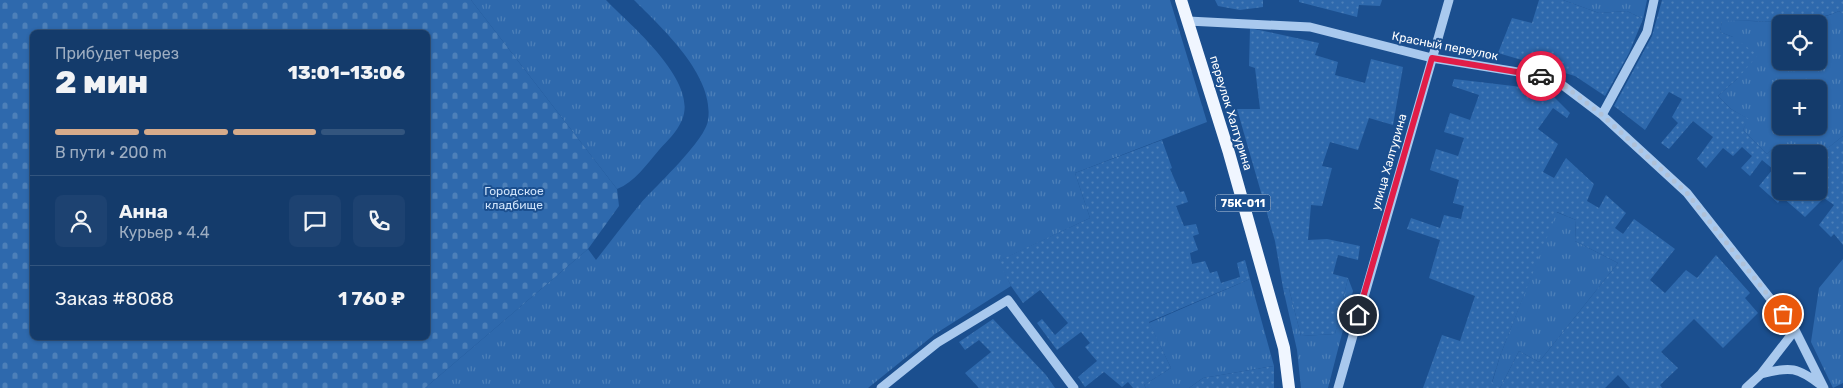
<!DOCTYPE html>
<html lang="ru">
<head>
<meta charset="utf-8">
<style>
	:root { --surface:#143b6b; --page:#1d4271; --text:#f1f3f6; --muted:#9dadc1; --line:#33557e; --accent:#d6ab8b }
	body { margin:0; font-family:Rubik,sans-serif; background:var(--page); color:var(--text); height:100vh; display:flex; flex-direction:column; font-size:19px; white-space:nowrap }
	* { box-sizing:border-box; margin:0 }
	p { font-size:16px; color:var(--muted) }
	.icon { flex:none; width:28px; height:28px; fill:none; stroke:currentColor; stroke-width:2; stroke-linecap:round; stroke-linejoin:round }
	.map { position:relative; flex:1; overflow:hidden }
	.details { position:absolute; left:30px; top:30px; width:400px; height:310px; display:flex; flex-direction:column; background:var(--surface); border-radius:8px; box-shadow:0 1px 4px #0004,0 0 0 1px var(--line) }
	.details>* { flex:none }
	.buttons { position:absolute; left:1772px; top:15px; display:grid; gap:10px }
	.buttons a { display:grid; place-items:center; width:55px; height:55px; border-radius:8px; background:var(--surface); box-shadow:0 1px 4px #0004,0 0 0 1px var(--line); font-size:25px }
	.pin { position:absolute; display:grid; place-items:center; width:42px; height:42px; color:#fff; margin:-21px; border:2px solid #fff; border-radius:50%; box-shadow:0 1px 5px #0007 }
	.courier { position:absolute; display:grid; place-items:center; width:50px; height:50px; margin:-25px; border:4px solid #e11d48; border-radius:50%; background:#fff; color:#222; box-shadow:0 1px 6px #0007 }
	.summary em { font-style:normal; font-weight:800 }
	.summary div { display:flex; flex-direction:column-reverse }
	.summary { display:flex; align-items:center; justify-content:space-between; height:85px; padding:0 25px }
	h1 { font-size:32px; font-weight:800; line-height:38px }
	.bar { display:grid; grid-template-columns:repeat(4,1fr); gap:8px 5px; align-content:center; height:60px; padding:0 25px }
	.bar i { height:6px; border-radius:4px; background:var(--line) }
	.bar .selected { background:var(--accent) }
	.bar p { grid-column:span 4 }
	.line { display:flex; align-items:center; gap:12px; padding:0 25px; border-top:1px solid var(--line) }
	.line div { flex:1 }
	.round { display:grid; place-items:center; flex:none; width:52px; height:52px; border-radius:8px; background:var(--page) }
	.map>svg:first-child { display:block }
	.grass { fill:url(#grass-tufts); fill-rule:evenodd }
	.cemetery { fill:url(#cemetery-stones); fill-rule:evenodd }
	.garden { fill:url(#garden-dots); fill-rule:evenodd }
	.lines { fill:none; stroke-linecap:round; stroke-linejoin:round }
	.minor { stroke:#a9c9ee; stroke-width:9 }
	.major { stroke:#f0f6ff; stroke-width:12 }
	.done { stroke:#afc1d8; stroke-width:5; stroke-dasharray:0 9 }
	.route { stroke:#e11d48; stroke-width:6 }
	.labels { text-anchor:middle; dominant-baseline:central; stroke-width:4; stroke-linejoin:round; paint-order:stroke }
	.shield { fill:#1b4f8f; stroke:#bbcadd; stroke-width:1 }
	.shield-label { font-size:11px; font-weight:bold; fill:#fff }
	.street-label { font-size:12px; fill:#fff; stroke:#1b4f8f }
	.park-label { font-size:12px; fill:#cfe3fa; stroke:#1b4f8f }
</style>
</head>
<body>
<div class="map">
<svg width="1843" height="388" viewBox="0 0 1843 388">
	<defs>
		<pattern id="grass-tufts" width="24" height="20" patternUnits="userSpaceOnUse" patternTransform="scale(1.25)"><rect width="24" height="20" fill="#2e69ad"/><path d="M3 7l-1-3M5 7V3M7 7l1-3M15 17l-1-3M17 17v-4M19 17l1-3" fill="none" stroke="#4d80b9"/></pattern>
		<pattern id="cemetery-stones" width="16" height="16" patternUnits="userSpaceOnUse" patternTransform="scale(1.25)"><rect width="16" height="16" fill="#2e69ad"/><path d="M2 7V4a2 2 0 0 1 4 0v3zM10 15v-3a2 2 0 0 1 4 0v3z" fill="#4d80b9"/></pattern>
		<pattern id="garden-dots" width="8" height="8" patternUnits="userSpaceOnUse" patternTransform="scale(1.25)"><rect width="8" height="8" fill="#2e69ad"/><path d="M2 2h.1M6 6h.1" fill="none" stroke="#4d80b9" stroke-width="1.8" stroke-linecap="round"/></pattern>
	</defs>
	<rect width="100%" height="100%" fill="#1b4f8f"/>
	<path class="grass" d="M 471,0 L 606,0 C 630,25 699,81 682,120 C 677,132 667,141 659,150 C 646,165 635,182 617,189 Z
		M 634,0 L 1170,0 L 1207,122 L 1075,173 L 1090,218 L 999,261 L 1011,286 L 935,334 L 868,388 L 425,388 L 588,249 L 596,260 C 611,241 626,221 641,203 C 656,186 706,140 708,120 C 715,76 662,28 634,0 Z
		M 1563,0 L 1647,0 L 1643,19 L 1627,11 L 1599,13 Z
		M 1839,11 L 1843,14 L 1843,136 L 1819,155 L 1786,154 L 1776,146 L 1767,154 L 1743,130 L 1748,119 L 1731,109 L 1718,96 L 1738,78 L 1733,37 L 1720,32 L 1722,20 C 1752,21 1813,25 1839,11 ZM 1781,24 L 1819,24 L 1819,61 L 1781,61 ZM 1781,89 L 1819,89 L 1819,126 L 1781,126 Z
		M 1556,212 L 1576,220 L 1575,241 L 1618,263 L 1539,362 L 1519,351 L 1500,388 L 1492,383 L 1500,356 Z
		M 1843,259 L 1843,383 L 1833,388 L 1811,342 L 1819,288 Z
		M 1348,278 L 1353,291 L 1328,388 L 1301,388 L 1297,350 L 1283,288 L 1289,289 L 1301,336 L 1335,334 Z
		M 1250,279 L 1274,366 L 1203,378 L 1189,388 L 1146,388 L 1144,385 L 1171,368 L 1149,323 Z"/>
	<path class="cemetery" d="M 0,0 L 471,0 L 617,189 L 619,206 L 588,249 L 425,388 L 0,388 ZM 32,32 L 428,32 L 428,338 L 32,338 Z"/>
	<path class="garden" d="M 1215,0 L 1263,0 L 1263,7 L 1240,10 L 1218,6 Z
		M 1299,0 L 1382,0 L 1380,6 L 1359,5 L 1357,17 L 1299,2 Z
		M 1539,0 L 1563,0 L 1599,13 L 1627,11 L 1643,19 L 1629,53 L 1605,96 L 1575,76 L 1498,53 L 1512,18 L 1532,23 Z
		M 1662,0 L 1843,0 L 1843,14 L 1839,11 C 1812,25 1753,20 1722,21 L 1720,32 L 1733,37 L 1758,55 L 1738,78 L 1718,96 L 1731,109 L 1749,119 L 1743,130 L 1767,154 L 1776,146 L 1786,154 L 1781,154 L 1781,191 L 1819,191 L 1819,155 L 1843,136 L 1843,245 L 1834,234 L 1831,237 L 1819,225 L 1834,205 L 1824,198 L 1805,217 L 1782,197 L 1778,203 L 1759,186 L 1773,169 L 1762,160 L 1750,176 L 1741,168 L 1752,156 L 1742,147 L 1733,156 L 1723,148 L 1706,168 L 1697,159 L 1713,137 L 1693,121 L 1669,149 L 1661,143 L 1678,123 L 1672,117 L 1682,99 L 1669,92 L 1645,130 L 1614,106 L 1652,36 Z
		M 1250,28 L 1319,43 L 1315,55 L 1338,62 L 1335,75 L 1365,83 L 1371,59 L 1403,67 L 1393,125 L 1369,118 L 1358,150 L 1330,142 L 1322,166 L 1332,168 L 1322,206 L 1311,205 L 1308,240 L 1327,239 L 1360,246 L 1358,260 L 1338,255 L 1333,274 L 1348,278 L 1335,334 L 1301,336 L 1289,289 L 1283,288 L 1275,241 L 1237,109 L 1260,109 L 1255,68 L 1249,66 Z
		M 1454,79 L 1547,90 L 1570,113 L 1567,118 L 1553,108 L 1538,129 L 1558,144 L 1543,172 L 1554,178 L 1566,158 L 1594,184 L 1587,201 L 1599,208 L 1606,195 L 1626,213 L 1615,228 L 1623,234 L 1634,219 L 1675,249 L 1650,280 L 1665,293 L 1686,270 L 1697,278 L 1716,255 L 1750,293 L 1745,298 L 1758,313 L 1723,348 L 1694,319 L 1661,352 L 1678,368 L 1660,385 L 1662,388 L 1630,388 L 1618,375 L 1605,388 L 1423,388 L 1442,335 L 1460,341 L 1475,296 L 1429,278 L 1440,240 L 1407,229 L 1411,218 L 1440,228 L 1444,215 L 1461,219 L 1464,206 L 1453,203 L 1459,180 L 1430,170 L 1436,149 L 1458,156 L 1464,138 L 1444,132 L 1450,113 L 1470,120 L 1479,95 L 1452,86 ZM 1557,212 L 1576,220 L 1575,241 L 1618,263 L 1539,362 L 1519,351 L 1500,388 L 1492,382 L 1500,356 Z
		M 1162,140 L 1172,168 L 1170,169 L 1180,192 L 1184,191 L 1188,202 L 1176,206 L 1184,226 L 1196,224 L 1199,234 L 1193,236 L 1198,250 L 1190,253 L 1192,264 L 1205,261 L 1210,273 L 1217,271 L 1221,283 L 1240,277 L 1237,263 L 1245,260 L 1250,279 L 1149,322 L 1171,368 L 1144,385 L 1146,388 L 1133,388 L 1128,382 L 1122,387 L 1104,372 L 1085,387 L 1078,377 L 1097,361 L 1085,347 L 1090,343 L 1081,332 L 1057,350 L 1037,323 L 1042,319 L 1055,335 L 1068,323 L 1040,290 L 1023,303 L 1011,286 L 998,261 L 1090,218 L 1075,173 Z
		M 993,319 L 1046,375 L 1055,388 L 979,388 L 965,373 L 991,352 L 979,340 L 965,350 L 959,342 Z
		M 1274,366 L 1274,388 L 1189,388 L 1203,378 Z"/>
	<g class="lines">
		<path class="minor" d="M 1188,21 L 1310,27 L 1432,58 L 1537,75 L 1561,84 L 1602,115 L 1687,193 L 1795,330 L 1824,388
			M 1602,115 L 1647,32 L 1654,0
			M 1761,374 C 1790,366 1798,367 1822,386
			M 881,388 L 937,343 L 1008,300 L 1074,388
			M 1338,388 L 1449,0
			M 1746,388 L 1761,374 L 1795,330"/>
		<path class="major" d="M 1181,0 L 1229,153 L 1284,348 L 1289,388"/>
	</g>
	<g class="lines">
		<path class="done" d="M 1541,76 L 1562,84 L 1602,115 L 1687,193 L 1783,314"/>
		<path class="route" d="M 1358,315 L 1432,58 L 1541,76"/>
	</g>
	<g class="labels">
		<rect class="shield" x="1215.5" y="194.5" width="55" height="17" rx="4"/>
		<g class="shield-label">
			<text x="1243" y="203">75К-011</text>
		</g>
		<g class="street-label">
			<text transform="translate(1445 46) rotate(11)">Красный переулок</text>
			<text transform="translate(1231 113) rotate(73)">переулок Халтурина</text>
			<text transform="translate(1389 162) rotate(-74)">улица Халтурина</text>
		</g>
		<g class="park-label">
			<text x="514" y="191">Городское<tspan x="514" dy="14">кладбище</tspan></text>
		</g>
	</g>
</svg>
<div class="buttons">
<a><svg class="icon" aria-label="locate" viewBox="0 0 24 24"><circle cx="12" cy="12" r="6"/><path d="M12 2v4M12 18v4M2 12h4M18 12h4"/></svg></a>
<a>+</a>
<a>−</a>
</div>
<div class="pin" style="left:1783px;top:314px;background:#ea580c"><svg class="icon" aria-label="bag" viewBox="0 0 24 24"><path d="M5 8h14l-1 12H6zM9 8a3 3 0 0 1 6 0"/></svg></div>
<div class="pin" style="left:1358px;top:315px;background:#1f2937"><svg class="icon" aria-label="home" viewBox="0 0 24 24"><path d="M3 11l9-7 9 7M6 9v11h12V9"/></svg></div>
<div class="courier" style="left:1541px;top:76px"><svg class="icon" aria-label="car" viewBox="0 0 24 24"><path d="M5 17H2v-5l4-1 3-4h7l3 4 3 1v5h-3M9 17h6M6 11h13"/><circle cx="7" cy="17" r="2"/><circle cx="17" cy="17" r="2"/></svg></div>
<section class="details">
<div class="summary"><div><h1>2 мин</h1><p>Прибудет через</p></div><em>13:01–13:06</em></div>
<div class="bar"><i class="selected"></i><i class="selected"></i><i class="selected"></i><i></i><p>В пути · 200 m</p></div>
<div class="line" style="height:90px"><a class="round"><svg class="icon" aria-label="person" viewBox="0 0 24 24"><circle cx="12" cy="8" r="4"/><path d="M4 21q1-7 8-7t8 7"/></svg></a><div><b>Анна</b><p>Курьер · 4.4</p></div><a class="round"><svg class="icon" aria-label="chat" viewBox="0 0 24 24"><path d="M4 5h16v11H9l-5 4z"/></svg></a><a class="round"><svg class="icon" aria-label="phone" viewBox="0 0 24 24"><path d="M5 4h4l2 5-3 2q2 4 5 5l2-3 5 2v4C11 20 4 13 5 4z"/></svg></a></div>
<div class="line" style="height:65px"><div>Заказ #8088</div><b>1 760 ₽</b></div>
</section>
</div>
</body>
</html>
